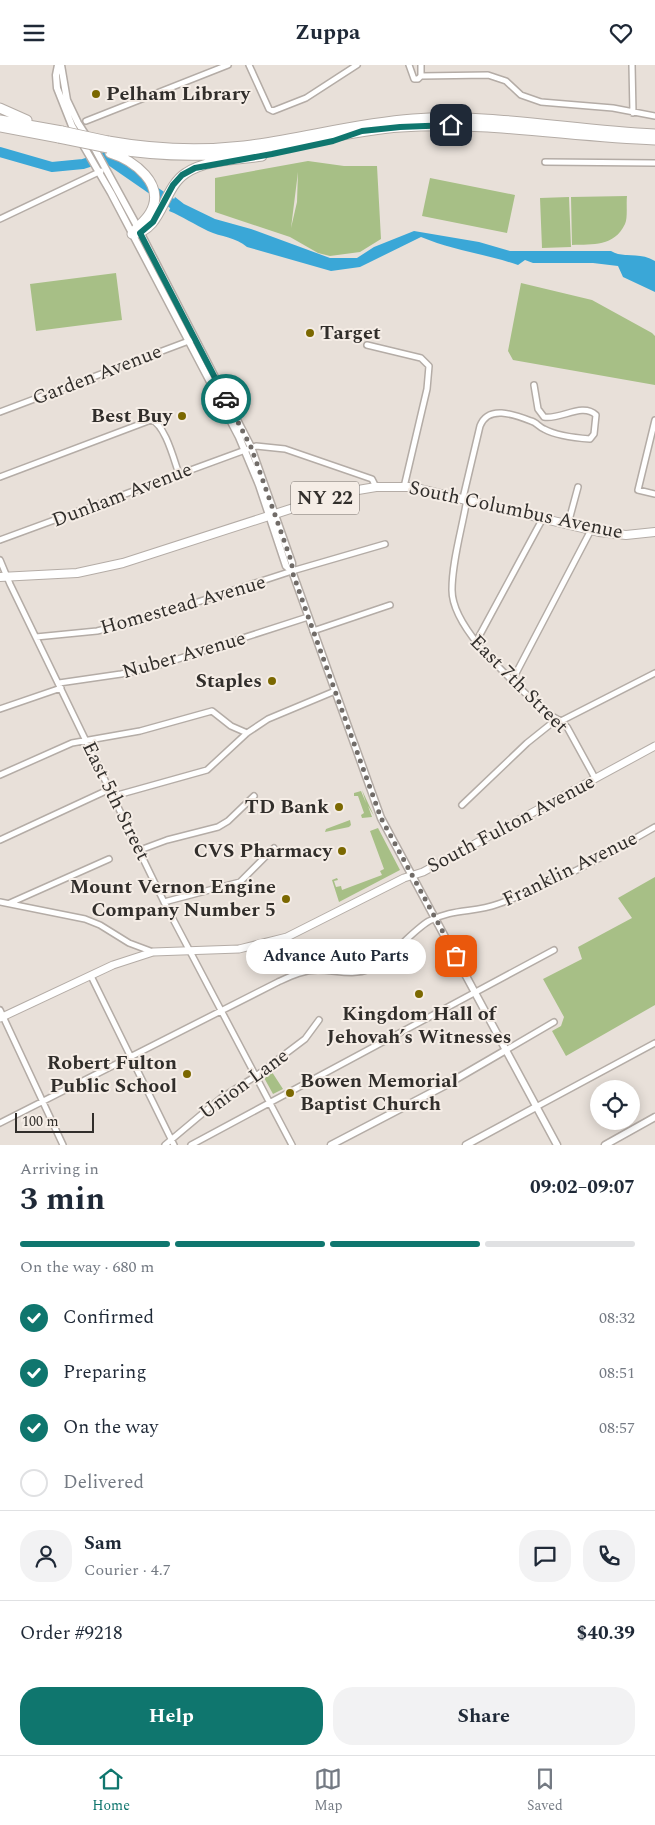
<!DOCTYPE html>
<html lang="en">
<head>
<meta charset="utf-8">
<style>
	:root { --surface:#fff; --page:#f2f2f3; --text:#1f2937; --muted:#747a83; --line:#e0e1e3; --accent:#0f766e }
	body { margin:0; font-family:Spectral,serif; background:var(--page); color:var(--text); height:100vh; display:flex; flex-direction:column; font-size:19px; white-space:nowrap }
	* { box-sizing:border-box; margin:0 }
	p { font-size:16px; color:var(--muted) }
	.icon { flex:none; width:28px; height:28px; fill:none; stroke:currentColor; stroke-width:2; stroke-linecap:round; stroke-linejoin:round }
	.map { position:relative; height:1080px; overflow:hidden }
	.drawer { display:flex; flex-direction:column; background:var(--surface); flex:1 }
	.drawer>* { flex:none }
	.buttons { position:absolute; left:590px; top:1015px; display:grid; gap:10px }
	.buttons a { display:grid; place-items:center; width:50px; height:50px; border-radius:50%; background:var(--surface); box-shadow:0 2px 12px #0003; font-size:25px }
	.scale { position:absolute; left:15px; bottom:12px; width:79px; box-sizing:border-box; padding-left:5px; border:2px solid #312e2b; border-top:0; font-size:14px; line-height:18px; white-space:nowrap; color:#312e2b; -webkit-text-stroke:4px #f5ede6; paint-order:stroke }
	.pin { position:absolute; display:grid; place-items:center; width:42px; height:42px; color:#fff; margin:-21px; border-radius:10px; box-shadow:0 2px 8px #0006 }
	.courier { position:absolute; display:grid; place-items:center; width:50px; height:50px; margin:-25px; border:4px solid #0f766e; border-radius:50%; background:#fff; color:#222; box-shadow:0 1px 6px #0007 }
	.bubble { position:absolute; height:35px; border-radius:18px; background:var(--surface); box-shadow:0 2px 12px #0003; font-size:16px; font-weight:700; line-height:35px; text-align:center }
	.headline em { font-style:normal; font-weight:700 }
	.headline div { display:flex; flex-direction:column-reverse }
	.headline { display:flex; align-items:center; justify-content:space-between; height:85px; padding:0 20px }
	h1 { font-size:32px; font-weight:700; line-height:38px }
	.bar { display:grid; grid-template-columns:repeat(4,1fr); gap:8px 5px; align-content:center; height:60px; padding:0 20px }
	.bar i { height:6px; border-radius:4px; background:var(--line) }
	.bar .current { background:var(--accent) }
	.bar p { grid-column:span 4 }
	.line { display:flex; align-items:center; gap:12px; padding:0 20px; border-top:1px solid var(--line) }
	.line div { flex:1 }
	.round { display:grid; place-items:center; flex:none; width:52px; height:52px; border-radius:20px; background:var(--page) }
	ol { padding:0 20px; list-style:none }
	li { display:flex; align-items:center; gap:15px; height:55px }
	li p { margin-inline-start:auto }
	li .icon { padding:5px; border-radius:50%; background:var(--accent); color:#fff; stroke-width:4 }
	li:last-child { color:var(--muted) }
	li i { width:28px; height:28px; border:2px solid var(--line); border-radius:50% }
	.cta { display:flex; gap:10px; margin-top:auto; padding:10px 20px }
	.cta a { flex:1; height:58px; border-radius:20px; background:var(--accent); color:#fff; font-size:20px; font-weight:700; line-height:58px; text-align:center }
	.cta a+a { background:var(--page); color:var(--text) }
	header { display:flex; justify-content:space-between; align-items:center; height:65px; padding:0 20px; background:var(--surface); font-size:22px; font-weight:700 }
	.dock { display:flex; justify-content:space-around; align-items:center; height:70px; border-top:1px solid var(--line); background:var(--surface); font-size:14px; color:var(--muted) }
	.dock a { display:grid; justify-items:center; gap:2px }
	.dock .current { color:var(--accent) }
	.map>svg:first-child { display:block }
	.green { fill:#a7bf86; fill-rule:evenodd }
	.water { fill:#3aa7d7 }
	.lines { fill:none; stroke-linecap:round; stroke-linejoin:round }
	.river { stroke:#3aa7d7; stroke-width:10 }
	.minor-casing { stroke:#b4aca6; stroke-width:8 }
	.tertiary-casing { stroke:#b4aca6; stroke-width:9 }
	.secondary-casing { stroke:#b4aca6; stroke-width:9 }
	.primary-casing { stroke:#b4aca6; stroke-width:10 }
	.motorway-casing { stroke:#b4aca6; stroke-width:11 }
	.minor { stroke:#fff; stroke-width:5 }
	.tertiary { stroke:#fff; stroke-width:6 }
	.secondary { stroke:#fff; stroke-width:7 }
	.primary { stroke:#fff; stroke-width:8 }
	.motorway { stroke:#fff; stroke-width:9 }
	.motorway-bridge-casing { stroke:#b4aca6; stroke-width:11; stroke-linecap:butt }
	.motorway-bridge { stroke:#fff; stroke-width:9 }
	.done { stroke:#716c68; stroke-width:5; stroke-dasharray:0 9 }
	.route { stroke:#0f766e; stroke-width:6 }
	.poi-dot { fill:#7b6800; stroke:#f5ede6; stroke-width:2 }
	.labels { text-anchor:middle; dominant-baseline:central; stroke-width:4; stroke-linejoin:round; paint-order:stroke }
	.shield { fill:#f5ede6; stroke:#6c6763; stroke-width:1 }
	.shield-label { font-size:19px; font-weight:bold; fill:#312e2b }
	.poi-label { font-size:20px; font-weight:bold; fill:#312e2b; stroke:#f5ede6; text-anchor:end }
	.street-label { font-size:20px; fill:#312e2b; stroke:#f5ede6 }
</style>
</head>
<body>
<header><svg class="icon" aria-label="menu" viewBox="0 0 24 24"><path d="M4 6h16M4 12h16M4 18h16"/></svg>Zuppa<svg class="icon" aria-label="heart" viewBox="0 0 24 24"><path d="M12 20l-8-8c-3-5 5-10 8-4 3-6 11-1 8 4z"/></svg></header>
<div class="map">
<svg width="655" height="1080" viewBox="0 0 655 1080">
	<rect width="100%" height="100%" fill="#e8e0d9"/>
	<path class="green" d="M 308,96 L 344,101 L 377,101 L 381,174 L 360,187 L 330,191 L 318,188 L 290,172 L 215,147 L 215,113 ZM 298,107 L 297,137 L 291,163 Z
		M 430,113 L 515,130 L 507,168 L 422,151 Z
		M 627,131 C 626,139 628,152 625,159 C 614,182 593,179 572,180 L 571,132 Z
		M 569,132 L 571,182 L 542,183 L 540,133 Z
		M 116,208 L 122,255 L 36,266 L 30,219 Z
		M 521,218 L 592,235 L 652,268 L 655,271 L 655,320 L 513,295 L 508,286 Z
		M 362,725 L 374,751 L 368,741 L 372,752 L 362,753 L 361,750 L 364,748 L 358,731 L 354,731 L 354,728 L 361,726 L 366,738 Z
		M 350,755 L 351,760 L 349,762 L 325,767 L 326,764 Z
		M 378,763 L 400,805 L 339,837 L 332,815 L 337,813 L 338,815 L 334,816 L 336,822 L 341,821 L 342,825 L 382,810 L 380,806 L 384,804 L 370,766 Z
		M 655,812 L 655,940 L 566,991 L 552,966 L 561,961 L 564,952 L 543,914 L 582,894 L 578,882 L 632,853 L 618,833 Z
		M 270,1004 L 283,1024 L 273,1029 L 262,1009 Z"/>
	<path class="water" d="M 175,132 L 184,139 L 215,154 L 251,164 L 330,193 L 357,193 L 374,182 L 414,166 L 479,177 L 510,186 L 611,186 C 624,194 638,186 655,196 L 655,227 L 623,212 L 618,201 L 593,198 L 533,198 L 525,195 L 518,200 C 486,189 452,185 421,172 L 360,202 L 331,206 L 247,182 C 236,172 221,172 208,166 C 195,160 182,151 169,146 Z"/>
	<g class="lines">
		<path class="river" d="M 0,87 L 52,102 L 83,99 L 105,92 L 183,146"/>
		<g class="minor-casing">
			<path id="minor" d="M 249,0 L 269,44 L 273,46 L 306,33 L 357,0
				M 409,0 L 414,14 L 418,14 L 421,11 L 488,10 L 506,16 L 521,30 L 541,37 L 613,43 L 655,51
				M 421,0 L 421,11
				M 632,0 L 633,48
				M 86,56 L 228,0
				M 545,97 L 655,98
				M 0,154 L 101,106
				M 367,280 L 421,293 L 429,301 L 427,324 L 404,422
				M 0,347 L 194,274
				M 655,355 L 638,425 L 655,429
				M 0,412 L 151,355 C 165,359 174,395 179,409
				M 463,433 L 480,361 C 488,340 513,349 531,356 C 536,357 539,362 544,364 C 557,371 576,373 590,374 L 594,369 L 596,350 C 582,337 561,355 544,352 L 538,344 L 534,320
				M 467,434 C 462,464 452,496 452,525 C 452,566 518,620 546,648 L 561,656 L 567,662 L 595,713
				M 568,459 L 578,422
				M 0,475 L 256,381 L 285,384 L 372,414 L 376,422
				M 0,495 L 10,519 L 164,837 L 292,1080
				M 313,566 L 390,540
				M 36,572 L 97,566 L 146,554 L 292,506 L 385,479
				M 476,577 L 543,453
				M 513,614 L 591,465
				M 59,618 L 121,609 L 150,603 L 308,552
				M 0,644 L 61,623
				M 561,656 L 655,608
				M 0,710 L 72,678 L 140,666 L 212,646 L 231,661 L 247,668
				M 114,731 L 207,705 L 247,668 L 268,654 L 335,626
				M 462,740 L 527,678 L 557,654
				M 0,775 L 110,724
				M 140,785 L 167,775 L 218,762 L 228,756 L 254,731
				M 0,837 L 85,854 L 100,860 L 129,878 L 153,887
				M 164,837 L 240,817 L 274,783
				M 10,838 L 109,794
				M 91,911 L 174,1080
				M 0,945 L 63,1080
				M 506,985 L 554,957
				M 536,1042 L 655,978
				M 0,1058 L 278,917 C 291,911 303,905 318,905 C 336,905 352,911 370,904 C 389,896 409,868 429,856 C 454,843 474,848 498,839 C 553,820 605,791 655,762
				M 165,1080 L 221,1033 L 256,1011 L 305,974 L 319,955
				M 191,1080 L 554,885"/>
		</g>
		<g class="tertiary-casing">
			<path id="tertiary" d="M 58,0 L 56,10 L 57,23 L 72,61 L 111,128 L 239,372 L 259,420 L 286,501 L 292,506
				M 61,0 L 67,35 L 78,58 L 96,86 L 137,161 L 251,382 L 292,498 L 292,506 L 381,753 L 557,1080
				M 331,1080 L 444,1021 L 506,985
				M 466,1080 L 536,1042
				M 605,1080 L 655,1052"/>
		</g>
		<g class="secondary-casing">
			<path id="secondary" d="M 0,953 L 113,900 L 153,887 L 239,884 L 287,872 L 404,813 L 423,807 L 655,681"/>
		</g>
		<g class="primary-casing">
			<path id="primary" d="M 0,512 L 77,508 L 123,498 L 340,428 L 376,422 L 412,422 L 599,467 L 626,470 L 655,467"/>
		</g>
		<g class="motorway-casing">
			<path id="motorway" d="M 0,43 L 27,55
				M 0,55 L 62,66
				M 0,62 L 59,73
				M 108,76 C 153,84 199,86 244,81 C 301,74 356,58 413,54 C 494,48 574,66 655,69
				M 108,83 C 161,92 214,93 267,84 C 312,77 356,65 401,62 C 487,56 570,72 655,75
				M 110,88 C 133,95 167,119 150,148 C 145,157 137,161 132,169
				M 132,169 C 163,166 162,123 186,108 C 207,94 239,95 262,91"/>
		</g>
		<use href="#minor" class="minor"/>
		<use href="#tertiary" class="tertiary"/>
		<use href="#secondary" class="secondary"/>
		<use href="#primary" class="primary"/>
		<use href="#motorway" class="motorway"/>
		<g class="motorway-bridge-casing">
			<path id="motorway-bridge" d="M 62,66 L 108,76
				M 59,73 L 108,83"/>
		</g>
		<use href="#motorway-bridge" class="motorway-bridge"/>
	</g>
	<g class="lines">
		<path class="done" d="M 226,334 L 251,382 L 292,498 L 292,506 L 305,543 L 381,753 L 456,891"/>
		<path class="route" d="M 226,334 L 140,168 L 153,157 L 173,120 L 182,110 L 195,103 L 272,89 L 333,76 L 362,66 L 400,62 L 451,60"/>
	</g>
	<g class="poi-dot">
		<circle cx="96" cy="29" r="5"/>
		<circle cx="310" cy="268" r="5"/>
		<circle cx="182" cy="351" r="5"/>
		<circle cx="272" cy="616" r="5"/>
		<circle cx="339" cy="742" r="5"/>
		<circle cx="342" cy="786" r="5"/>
		<circle cx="286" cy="834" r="5"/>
		<circle cx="419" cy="929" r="5"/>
		<circle cx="187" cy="1009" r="5"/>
		<circle cx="290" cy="1028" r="5"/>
	</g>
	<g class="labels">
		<rect class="shield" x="291" y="416.5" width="68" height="33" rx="4"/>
		<g class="shield-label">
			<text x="325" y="433">NY 22</text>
		</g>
		<g class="poi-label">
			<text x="106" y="29" text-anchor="start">Pelham Library</text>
			<text x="320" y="268" text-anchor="start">Target</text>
			<text x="172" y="351">Best Buy</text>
			<text x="262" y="616">Staples</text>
			<text x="329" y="742">TD Bank</text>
			<text x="332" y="786">CVS Pharmacy</text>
			<text x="276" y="822">Mount Vernon Engine<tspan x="276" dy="23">Company Number 5</tspan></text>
			<text x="419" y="949" text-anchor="middle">Kingdom Hall of<tspan x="419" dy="23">Jehovah’s Witnesses</tspan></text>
			<text x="177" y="998">Robert Fulton<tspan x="177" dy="23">Public School</tspan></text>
			<text x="300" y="1016" text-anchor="start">Bowen Memorial<tspan x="300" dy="23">Baptist Church</tspan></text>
		</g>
		<g class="street-label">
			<text transform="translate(97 310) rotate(-21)">Garden Avenue</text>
			<text transform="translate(122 430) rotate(-21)">Dunham Avenue</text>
			<text transform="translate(516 445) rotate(12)">South Columbus Avenue</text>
			<text transform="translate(183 540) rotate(-16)">Homestead Avenue</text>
			<text transform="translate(184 590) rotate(-16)">Nuber Avenue</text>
			<text transform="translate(519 619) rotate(45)">East 7th Street</text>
			<text transform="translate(116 736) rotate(64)">East 5th Street</text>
			<text transform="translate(511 759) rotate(-28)">South Fulton Avenue</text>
			<text transform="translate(570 804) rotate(-26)">Franklin Avenue</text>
			<text transform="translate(244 1019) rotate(-36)">Union Lane</text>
		</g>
	</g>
</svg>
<div class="buttons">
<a><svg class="icon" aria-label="locate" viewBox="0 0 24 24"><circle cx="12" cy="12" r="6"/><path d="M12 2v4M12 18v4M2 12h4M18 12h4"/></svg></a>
</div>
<div class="scale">100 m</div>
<div class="pin" style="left:456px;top:891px;background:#ea580c"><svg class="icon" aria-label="bag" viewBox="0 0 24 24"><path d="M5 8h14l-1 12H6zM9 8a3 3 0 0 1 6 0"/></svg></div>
<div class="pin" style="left:451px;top:60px;background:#1f2937"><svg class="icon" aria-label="home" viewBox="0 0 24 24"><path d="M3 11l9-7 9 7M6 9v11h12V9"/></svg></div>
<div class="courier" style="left:226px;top:334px"><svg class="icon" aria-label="car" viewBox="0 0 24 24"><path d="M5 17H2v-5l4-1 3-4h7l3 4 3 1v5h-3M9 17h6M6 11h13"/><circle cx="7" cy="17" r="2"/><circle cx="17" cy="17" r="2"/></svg></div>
<div class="bubble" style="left:246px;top:874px;width:180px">Advance Auto Parts</div>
</div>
<section class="drawer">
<div class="headline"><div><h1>3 min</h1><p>Arriving in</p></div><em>09:02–09:07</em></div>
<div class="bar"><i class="current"></i><i class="current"></i><i class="current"></i><i></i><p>On the way · 680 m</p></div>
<ol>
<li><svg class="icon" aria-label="check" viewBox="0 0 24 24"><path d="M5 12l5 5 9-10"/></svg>Confirmed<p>08:32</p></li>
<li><svg class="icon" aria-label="check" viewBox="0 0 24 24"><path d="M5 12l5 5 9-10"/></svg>Preparing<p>08:51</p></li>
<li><svg class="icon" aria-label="check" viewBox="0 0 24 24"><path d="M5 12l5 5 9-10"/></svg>On the way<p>08:57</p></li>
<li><i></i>Delivered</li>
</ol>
<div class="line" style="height:90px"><a class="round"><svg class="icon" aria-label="person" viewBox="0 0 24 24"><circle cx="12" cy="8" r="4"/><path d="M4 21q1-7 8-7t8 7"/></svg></a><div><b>Sam</b><p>Courier · 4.7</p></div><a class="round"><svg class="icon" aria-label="chat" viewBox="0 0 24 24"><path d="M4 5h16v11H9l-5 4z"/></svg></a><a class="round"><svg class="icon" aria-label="phone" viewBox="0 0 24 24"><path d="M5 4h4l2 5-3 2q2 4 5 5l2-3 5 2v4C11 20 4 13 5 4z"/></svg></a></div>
<div class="line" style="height:65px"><div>Order #9218</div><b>$40.39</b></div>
<div class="cta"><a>Help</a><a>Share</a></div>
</section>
<nav class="dock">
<a class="current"><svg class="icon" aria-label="home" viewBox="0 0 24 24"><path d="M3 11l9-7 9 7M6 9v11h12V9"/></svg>Home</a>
<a><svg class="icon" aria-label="map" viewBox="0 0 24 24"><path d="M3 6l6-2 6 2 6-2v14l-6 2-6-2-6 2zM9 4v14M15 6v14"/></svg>Map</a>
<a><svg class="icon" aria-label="saved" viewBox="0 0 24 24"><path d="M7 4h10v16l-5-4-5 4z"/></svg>Saved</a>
</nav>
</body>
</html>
